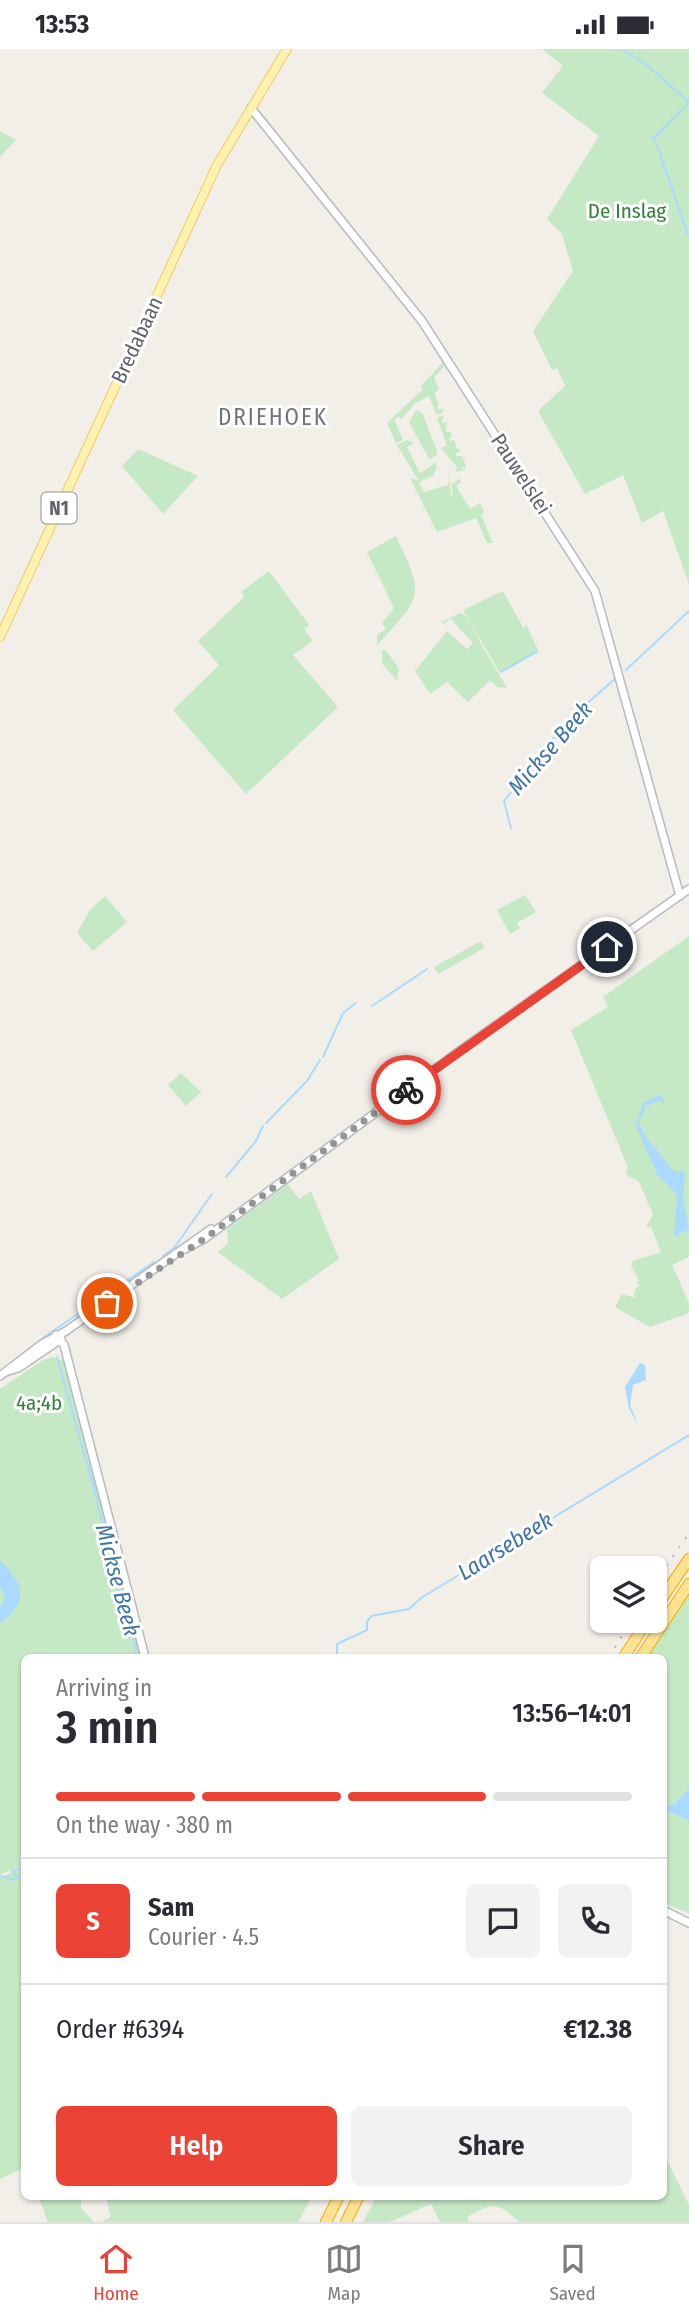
<!DOCTYPE html>
<html lang="en">
<head>
<meta charset="utf-8">
<style>
	:root { --surface:#fff; --page:#f2f2f3; --text:#2b2b33; --muted:#7c7c81; --line:#e1e1e2; --accent:#ea4335 }
	body { margin:0; font-family:"Fira Sans Condensed",sans-serif; background:var(--page); color:var(--text); height:100vh; display:flex; flex-direction:column; font-size:26px; white-space:nowrap }
	* { box-sizing:border-box; margin:0 }
	p { font-size:23px; color:var(--muted) }
	.icon { flex:none; width:38px; height:38px; fill:none; stroke:currentColor; stroke-width:2; stroke-linecap:round; stroke-linejoin:round }
	.map { position:relative; flex:1; overflow:hidden }
	.side { position:absolute; left:21px; top:1605px; width:646px; height:546px; display:flex; flex-direction:column; background:var(--surface); border-radius:10px; box-shadow:0 2px 5px #0004 }
	.side>* { flex:none }
	.fabs { position:absolute; left:590px; top:1507px; display:grid; gap:14px }
	.fabs a { display:grid; place-items:center; width:77px; height:77px; border-radius:10px; background:var(--surface); box-shadow:0 2px 5px #0004; font-size:35px }
	.pin { position:absolute; display:grid; place-items:center; width:60px; height:60px; color:#fff; margin:-30px; border:4px solid #fff; border-radius:50%; box-shadow:0 2px 7px #0007 }
	.courier { position:absolute; display:grid; place-items:center; width:70px; height:70px; margin:-35px; border:5px solid #ea4335; border-radius:50%; background:#fff; color:#222; box-shadow:0 2px 9px #0007 }
	.headline em { font-style:normal; font-weight:600 }
	.headline div { display:flex; flex-direction:column-reverse }
	.headline { display:flex; align-items:center; justify-content:space-between; height:119px; padding:0 35px }
	h1 { font-size:46px; font-weight:600; line-height:52px }
	.bar { display:grid; grid-template-columns:repeat(4,1fr); gap:10px 7px; align-content:center; height:84px; padding:0 35px }
	.bar i { height:9px; border-radius:5px; background:var(--line) }
	.bar .on { background:var(--accent) }
	.bar p { grid-column:span 4 }
	.line { display:flex; align-items:center; gap:18px; padding:0 35px; border-top:2px solid var(--line) }
	.line div { flex:1 }
	.round { display:grid; place-items:center; flex:none; width:74px; height:74px; border-radius:10px; background:var(--page) }
	.cta { display:flex; gap:14px; margin-top:auto; padding:14px 35px }
	.cta a { flex:1; height:80px; border-radius:10px; background:var(--accent); color:#fff; font-size:28px; font-weight:600; line-height:80px; text-align:center }
	.cta a+a { background:var(--page); color:var(--text) }
	.status { display:flex; justify-content:space-between; align-items:center; height:49px; padding:0 35px; background:var(--surface); direction:ltr }
	.status svg { height:19px; fill:currentColor }
	.tabs { display:flex; justify-content:space-around; align-items:center; height:98px; border-top:2px solid var(--line); background:var(--surface); font-size:19px; color:var(--muted) }
	.tabs a { display:grid; justify-items:center; gap:4px }
	.tabs .on { color:var(--accent) }
	.map>svg:first-child { display:block }
	.green { fill:#c5e8c5 }
	.water { fill:#aadaff }
	.lines { fill:none; stroke-linecap:round; stroke-linejoin:round }
	.stream { stroke:#aadaff; stroke-width:2 }
	.secondary-casing { stroke:#b6babf; stroke-width:10 }
	.primary-casing { stroke:#f2c960; stroke-width:10 }
	.highway-casing { stroke:#f9ab00; stroke-width:12 }
	.secondary { stroke:#fff; stroke-width:7 }
	.primary { stroke:#fff2af; stroke-width:8 }
	.highway { stroke:#fde293; stroke-width:10 }
	.rail { stroke:#b6b7b8; stroke-width:2; stroke-dasharray:2 9; stroke-linecap:butt }
	.done { stroke:#929495; stroke-width:7; stroke-dasharray:0 12.6 }
	.route { stroke:#ea4335; stroke-width:9 }
	.labels { text-anchor:middle; dominant-baseline:central; stroke-width:6; stroke-linejoin:round; paint-order:stroke }
	.shield { fill:#fff; stroke:#8f9295; stroke-width:2 }
	.shield-label { font-size:19px; font-weight:bold; fill:#5f6368 }
	.park-label { font-size:21px; fill:#348238; stroke:#fff }
	.street-label { font-size:21px; fill:#5f6368; stroke:#fff }
	.neighbourhood-label { font-size:23px; letter-spacing:2px; fill:#70757a; stroke:#fff }
	.water-label { font-size:23px; font-style:italic; fill:#4174aa; stroke:#fff }
</style>
</head>
<body>
<div class="status"><b>13:53</b><svg viewBox="0 0 49 12"><path d="M0 12V9h3v3zM5 12V6h3v6zM10 12V3h3v9zM15 12V0h3v12zM26 1h20v11H26zM47 4h2v5h-2z"/></svg></div>
<div class="map">
<svg width="689" height="2173" viewBox="0 0 689 2173">
	<rect width="100%" height="100%" fill="#f1efe8"/>
	<path class="green" d="M 542,0 L 689,0 L 689,535 L 663,462 L 642,474 L 623,426 L 585,445 L 538,362 L 565,337 L 557,319 L 552,321 L 533,282 L 573,222 L 562,185 L 547,170 L 599,87 L 542,44 L 563,17 Z
		M 0,82 L 16,91 L 0,108 Z
		M 443,313 L 445,316 L 434,329 L 439,341 L 434,344 L 439,356 L 437,357 L 438,361 L 443,359 L 443,364 L 436,365 L 429,347 L 414,355 L 402,370 L 399,368 L 394,370 L 403,391 L 396,394 L 387,374 L 423,340 L 421,337 Z
		M 416,361 L 423,365 L 437,402 L 437,406 L 429,410 L 409,373 Z
		M 444,366 L 442,371 L 443,374 L 447,373 L 446,383 L 450,382 L 452,387 L 449,389 L 450,392 L 454,391 L 457,398 L 454,401 L 458,399 L 460,402 L 456,404 L 456,407 L 462,407 L 466,417 L 465,420 L 459,415 L 464,421 L 456,423 L 457,418 L 441,399 L 447,396 L 437,369 Z
		M 407,391 L 414,394 L 407,398 L 420,424 L 435,414 L 437,418 L 433,427 L 419,433 L 424,443 L 448,436 L 449,428 L 451,446 L 453,446 L 451,433 L 454,435 L 459,429 L 461,433 L 456,437 L 470,460 L 480,454 L 484,463 L 481,466 L 493,494 L 487,494 L 476,469 L 437,483 L 410,429 L 419,432 L 397,396 Z
		M 138,400 L 198,427 L 163,465 L 122,417 Z
		M 396,487 C 426,550 421,546 377,597 L 377,586 L 386,580 L 382,574 L 394,559 L 367,503 Z
		M 269,522 L 309,576 L 304,580 L 313,592 L 293,606 L 338,658 L 246,745 L 173,661 L 219,616 L 198,592 L 244,548 L 241,543 Z
		M 503,542 L 524,580 L 526,575 L 539,603 L 500,624 L 463,561 Z
		M 460,564 L 466,567 L 480,592 L 475,596 L 480,593 L 507,639 L 497,638 L 490,631 L 468,653 L 447,633 L 430,645 L 415,622 L 447,582 L 467,600 L 473,594 L 450,569 L 444,575 L 442,573 Z
		M 382,601 L 386,601 L 399,620 L 397,632 L 382,614 Z
		M 525,846 L 536,863 L 517,874 L 520,879 L 510,885 L 497,861 Z
		M 105,847 L 127,873 L 93,902 L 77,884 L 90,861 Z
		M 689,887 L 689,1208 L 672,1216 L 689,1254 L 689,1264 L 650,1278 L 615,1258 L 622,1245 L 635,1249 L 633,1242 L 636,1243 L 635,1239 L 641,1237 L 636,1234 L 639,1232 L 631,1216 L 633,1212 L 661,1203 L 651,1178 L 646,1178 L 653,1166 L 639,1133 L 625,1125 L 628,1119 L 571,981 L 608,958 L 603,948 Z
		M 481,892 L 484,899 L 438,925 L 434,918 Z
		M 181,1024 L 201,1043 L 186,1057 L 168,1036 Z
		M 288,1135 L 299,1150 L 311,1142 L 339,1210 L 282,1250 L 218,1203 L 228,1194 L 227,1180 Z
		M 53,1308 L 64,1312 L 141,1608 L 24,1608 L 24,1815 L 0,1826 L 0,1340 L 43,1311 Z
		M 689,1542 L 689,1739 L 675,1755 L 663,1758 L 663,1608 L 646,1608 Z
		M 663,1763 L 673,1764 L 689,1772 L 689,1864 L 663,1854 Z
		M 24,1818 L 24,2119 L 0,2130 L 0,1828 Z
		M 663,2103 L 689,2156 L 689,2173 L 520,2173 C 496,2153 495,2153 467,2168 L 469,2173 L 440,2173 L 431,2155 L 390,2173 L 363,2173 L 377,2147 L 663,2147 Z
		M 38,2147 L 81,2147 L 81,2159 L 94,2173 L 48,2173 Z
		M 105,2147 L 312,2147 L 298,2173 L 101,2173 L 111,2168 Z"/>
	<path class="water" d="M 661,1045 L 665,1056 L 660,1051 L 646,1057 L 639,1073 L 645,1087 L 673,1122 L 685,1123 L 683,1150 L 689,1181 L 674,1187 L 677,1146 L 657,1125 L 636,1077 L 643,1054 Z
		M 640,1314 L 645,1316 L 646,1331 L 633,1336 L 630,1356 L 638,1375 L 629,1360 L 625,1338 Z
		M 0,1512 C 27,1537 27,1552 0,1575 L 0,1559 L 5,1548 L 0,1538 Z
		M 689,1739 L 689,1772 L 673,1764 L 663,1763 L 663,1758 L 675,1755 Z"/>
	<g class="lines">
		<path class="stream" d="M 622,0 L 648,17 L 689,53 L 653,90 L 655,92
			M 657,96 L 688,186
			M 626,621 L 689,562
			M 501,623 L 536,603
			M 511,779 L 504,752 L 567,672 L 616,629
			M 372,957 L 427,920
			M 323,1008 L 343,964 L 356,954
			M 266,1074 L 307,1032 L 320,1011
			M 226,1128 L 256,1092 L 263,1077
			M 163,1207 L 174,1199 L 212,1145
			M 44,1288 L 154,1213
			M 57,1308 L 97,1450
			M 97,1453 L 138,1608
			M 337,1608 L 337,1595 L 367,1581 L 367,1573 L 371,1567 L 409,1560 L 421,1549 L 689,1386
			M 0,1827 L 15,1831 L 17,1828 L 12,1822 L 24,1817"/>
		<g class="secondary-casing">
			<path id="secondary" d="M 251,59 L 422,272 L 595,542 L 680,847
				M 185,1200 L 204,1190 L 458,1003 L 689,840
				M 56,1286 L 64,1296 L 145,1608
				M 5,1323 L 18,1319 L 61,1290
				M 0,1327 L 42,1295 L 66,1282 L 211,1180
				M 663,1861 L 689,1874"/>
		</g>
		<g class="primary-casing">
			<path id="primary" d="M 0,588 L 217,116 L 287,0"/>
		</g>
		<g class="highway-casing">
			<path id="highway" d="M 654,1561 L 689,1510
				M 624,1608 L 647,1572
				M 641,1608 L 689,1535
				M 326,2173 L 339,2147
				M 346,2173 L 359,2147"/>
		</g>
		<use href="#secondary" class="secondary"/>
		<use href="#primary" class="primary"/>
		<use href="#highway" class="highway"/>
		<path class="rail" d="M 654,1535 L 689,1484
			M 609,1608 L 631,1572"/>
	</g>
	<g class="lines">
		<path class="done" d="M 107,1254 L 204,1190 L 406,1041"/>
		<path class="route" d="M 406,1041 L 607,898"/>
	</g>
	<g class="labels">
		<rect class="shield" x="41.5" y="443.5" width="35" height="31" rx="5"/>
		<g class="shield-label">
			<text x="59" y="459">N1</text>
		</g>
		<g class="park-label">
			<text x="627" y="162">De Inslag</text>
			<text x="39" y="1354">4a;4b</text>
		</g>
		<g class="street-label">
			<text transform="translate(137 291) rotate(-65)">Bredabaan</text>
			<text transform="translate(521 425) rotate(57)">Pauwelslei</text>
		</g>
		<g class="neighbourhood-label">
			<text x="273" y="368">DRIEHOEK</text>
		</g>
		<g class="water-label">
			<text transform="translate(550 699) rotate(-49)">Mickse Beek</text>
			<text transform="translate(505 1497) rotate(-32)">Laarsebeek</text>
			<text transform="translate(118 1531) rotate(75)">Mickse Beek</text>
		</g>
	</g>
</svg>
<div class="fabs">
<a><svg class="icon" aria-label="layers" viewBox="0 0 24 24"><path d="M12 4l9 5-9 5-9-5zM3 14l9 5 9-5"/></svg></a>
</div>
<div class="pin" style="left:107px;top:1254px;background:#ea580c"><svg class="icon" aria-label="bag" viewBox="0 0 24 24"><path d="M5 8h14l-1 12H6zM9 8a3 3 0 0 1 6 0"/></svg></div>
<div class="pin" style="left:607px;top:898px;background:#1f2937"><svg class="icon" aria-label="home" viewBox="0 0 24 24"><path d="M3 11l9-7 9 7M6 9v11h12V9"/></svg></div>
<div class="courier" style="left:406px;top:1041px"><svg class="icon" aria-label="bike" viewBox="0 0 24 24"><circle cx="6" cy="16" r="4"/><circle cx="18" cy="16" r="4"/><path d="M6 16l4-8h5l3 8M10 8l3 8H6M13 5h3"/></svg></div>
<section class="side">
<div class="headline"><div><h1>3 min</h1><p>Arriving in</p></div><em>13:56–14:01</em></div>
<div class="bar"><i class="on"></i><i class="on"></i><i class="on"></i><i></i><p>On the way · 380 m</p></div>
<div class="line" style="height:126px"><b class="round" style="background:var(--accent);color:#fff">S</b><div><b>Sam</b><p>Courier · 4.5</p></div><a class="round"><svg class="icon" aria-label="chat" viewBox="0 0 24 24"><path d="M4 5h16v11H9l-5 4z"/></svg></a><a class="round"><svg class="icon" aria-label="phone" viewBox="0 0 24 24"><path d="M5 4h4l2 5-3 2q2 4 5 5l2-3 5 2v4C11 20 4 13 5 4z"/></svg></a></div>
<div class="line" style="height:91px"><div>Order #6394</div><b>€12.38</b></div>
<div class="cta"><a>Help</a><a>Share</a></div>
</section>
</div>
<nav class="tabs">
<a class="on"><svg class="icon" aria-label="home" viewBox="0 0 24 24"><path d="M3 11l9-7 9 7M6 9v11h12V9"/></svg>Home</a>
<a><svg class="icon" aria-label="map" viewBox="0 0 24 24"><path d="M3 6l6-2 6 2 6-2v14l-6 2-6-2-6 2zM9 4v14M15 6v14"/></svg>Map</a>
<a><svg class="icon" aria-label="saved" viewBox="0 0 24 24"><path d="M7 4h10v16l-5-4-5 4z"/></svg>Saved</a>
</nav>
</body>
</html>
